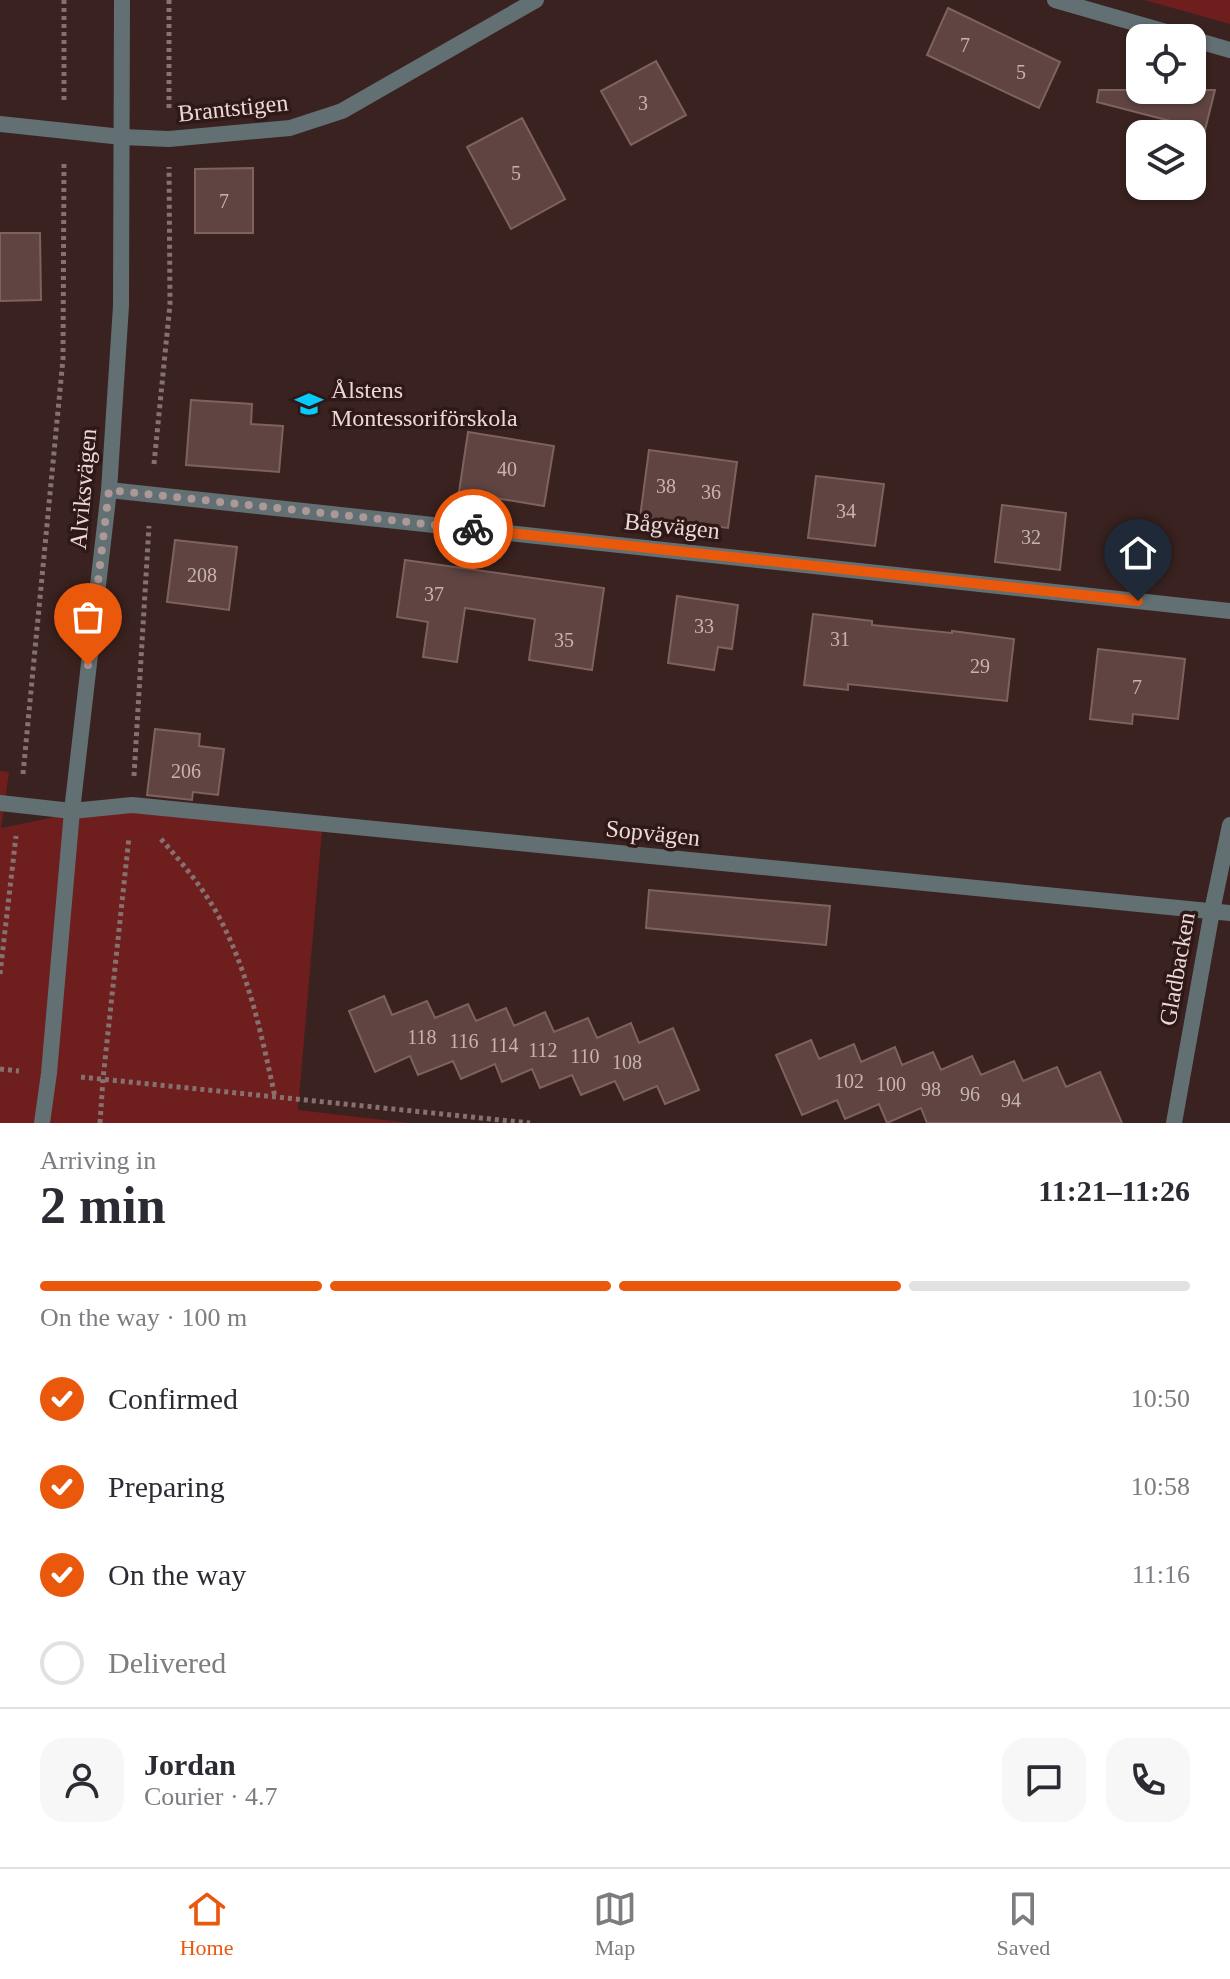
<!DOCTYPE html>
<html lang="en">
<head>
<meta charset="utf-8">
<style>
	:root { --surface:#fff; --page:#f7f7f7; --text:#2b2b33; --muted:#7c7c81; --line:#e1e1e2; --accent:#ea580c }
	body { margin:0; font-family:"Times New Roman",serif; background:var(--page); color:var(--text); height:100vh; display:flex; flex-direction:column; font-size:30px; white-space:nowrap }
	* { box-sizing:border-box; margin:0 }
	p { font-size:26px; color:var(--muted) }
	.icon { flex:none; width:44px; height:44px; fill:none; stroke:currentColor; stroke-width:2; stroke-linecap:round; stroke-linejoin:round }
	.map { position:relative; height:1123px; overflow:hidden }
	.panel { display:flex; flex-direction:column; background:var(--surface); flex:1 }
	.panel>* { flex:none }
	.controls { position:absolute; left:1126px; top:24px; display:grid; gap:16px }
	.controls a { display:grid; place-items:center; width:80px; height:80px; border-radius:16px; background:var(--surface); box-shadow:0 2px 6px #0004; font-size:40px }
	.pin { position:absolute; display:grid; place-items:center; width:68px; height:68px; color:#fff; margin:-82px -34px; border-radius:50% 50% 50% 0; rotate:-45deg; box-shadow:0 0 8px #0007 }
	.pin .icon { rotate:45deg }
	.courier { position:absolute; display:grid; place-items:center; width:80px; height:80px; margin:-40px; border:6px solid #ea580c; border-radius:50%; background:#fff; color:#222; box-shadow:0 2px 10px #0007 }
	.head em { font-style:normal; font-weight:800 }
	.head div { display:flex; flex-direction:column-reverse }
	.head { display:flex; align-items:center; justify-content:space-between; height:136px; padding:0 40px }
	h1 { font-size:52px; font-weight:800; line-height:60px }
	.bar { display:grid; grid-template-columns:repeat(4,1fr); gap:12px 8px; align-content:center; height:96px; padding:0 40px }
	.bar i { height:10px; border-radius:6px; background:var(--line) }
	.bar .selected { background:var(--accent) }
	.bar p { grid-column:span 4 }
	.line { display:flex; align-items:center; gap:20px; padding:0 40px; border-top:2px solid var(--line) }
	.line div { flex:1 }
	.round { display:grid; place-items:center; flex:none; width:84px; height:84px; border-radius:24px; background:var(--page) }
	ol { padding:0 40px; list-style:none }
	li { display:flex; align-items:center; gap:24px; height:88px }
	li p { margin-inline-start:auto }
	li .icon { padding:8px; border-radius:50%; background:var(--accent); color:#fff; stroke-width:4 }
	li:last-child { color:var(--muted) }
	li i { width:44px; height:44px; border:4px solid var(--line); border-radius:50% }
	.dock { display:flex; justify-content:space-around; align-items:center; height:112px; border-top:2px solid var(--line); background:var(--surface); font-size:22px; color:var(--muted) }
	.dock a { display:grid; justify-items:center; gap:4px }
	.dock .selected { color:var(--accent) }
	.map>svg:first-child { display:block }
	.green { fill:#6d1e1d }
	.building { fill:#5f4442; stroke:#7e625f; stroke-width:2 }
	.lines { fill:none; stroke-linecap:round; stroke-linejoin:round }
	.path { stroke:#86716f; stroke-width:5; stroke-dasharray:4 4; stroke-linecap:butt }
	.service { stroke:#626f73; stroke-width:16 }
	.minor { stroke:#626f73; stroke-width:16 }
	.tertiary { stroke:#626f73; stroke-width:16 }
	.done { stroke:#ac9997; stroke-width:8; stroke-dasharray:0 14.4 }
	.route { stroke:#ea580c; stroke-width:10 }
	.labels { text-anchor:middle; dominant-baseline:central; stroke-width:7; stroke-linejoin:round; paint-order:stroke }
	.number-label { font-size:20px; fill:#c7b4b2 }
	.street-label { font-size:24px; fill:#ead9d8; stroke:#2f1816 }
	.poi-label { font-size:24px; fill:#ead9d8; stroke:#2f1816; text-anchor:start }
</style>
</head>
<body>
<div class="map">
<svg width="1230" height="1123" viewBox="0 0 1230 1123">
	<rect width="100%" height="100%" fill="#39221f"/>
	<path class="green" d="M 1144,0 L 1230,0 L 1230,24 Z
		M 0,771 L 9,772 L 1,828 L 136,800 L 323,819 L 298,1110 L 411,1123 L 0,1123 Z"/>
	<path class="building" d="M 948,8 L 1060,62 L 1039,108 L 927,55 Z
		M 656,61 L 686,115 L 631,145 L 601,91 Z
		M 1099,90 L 1215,90 L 1205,130 L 1097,102 Z
		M 522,118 L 565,199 L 511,229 L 467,147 Z
		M 253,168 L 253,233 L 195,233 L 195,169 Z
		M 0,233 L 40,233 L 41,300 L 0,301 Z
		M 191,400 L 252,404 L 251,424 L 283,426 L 279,472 L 186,465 Z
		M 468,432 L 554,446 L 544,506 L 459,492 Z
		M 649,450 L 737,462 L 728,528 L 640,517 Z
		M 816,476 L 884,484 L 875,546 L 808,538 Z
		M 1002,505 L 1066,513 L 1060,570 L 995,562 Z
		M 175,540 L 237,547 L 229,610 L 167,602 Z
		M 405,560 L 604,588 L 592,670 L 529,660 L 535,619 L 465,608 L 457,662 L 423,657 L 428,622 L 397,617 Z
		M 677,596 L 738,605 L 732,649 L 718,647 L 714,670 L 668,663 Z
		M 813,614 L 872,621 L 872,625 L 952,633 L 952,631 L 1014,639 L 1007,701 L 848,684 L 848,690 L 804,685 Z
		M 1098,649 L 1185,659 L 1178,719 L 1133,714 L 1132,724 L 1090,719 Z
		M 155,729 L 200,734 L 199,746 L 224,749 L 218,795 L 193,792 L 192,800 L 147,795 Z
		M 649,890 L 830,906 L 826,945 L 646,928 Z
		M 384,996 L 392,1015 L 427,1001 L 435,1018 L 468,1004 L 476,1021 L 506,1008 L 514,1026 L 545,1012 L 554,1032 L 588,1018 L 597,1038 L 631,1023 L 639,1043 L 673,1028 L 699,1090 L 665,1104 L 657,1086 L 624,1100 L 615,1081 L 581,1095 L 572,1075 L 540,1088 L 532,1069 L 502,1082 L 495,1064 L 461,1079 L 453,1061 L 418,1075 L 410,1056 L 375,1072 L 349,1011 Z
		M 811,1040 L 819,1059 L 854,1044 L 861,1062 L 895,1047 L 902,1065 L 933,1052 L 941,1070 L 972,1056 L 981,1075 L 1014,1061 L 1023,1081 L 1057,1067 L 1066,1087 L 1100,1072 L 1122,1123 L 927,1123 L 921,1108 L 887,1123 L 879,1104 L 845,1119 L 837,1100 L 802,1115 L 776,1055 Z"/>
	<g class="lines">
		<path class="path" d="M 169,0 L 169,109
			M 64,100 L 64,0
			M 154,464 L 170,304 L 169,167
			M 23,774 L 63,359 L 64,162
			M 134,776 L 149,526
			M 161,839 C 183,864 205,890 220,919 C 249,974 262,1037 275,1097
			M 0,974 L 16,836
			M 0,1069 L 19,1071
			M 81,1077 L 530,1123
			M 100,1123 L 103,1079 L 129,837"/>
		<path class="service" d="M 72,811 L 132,805 L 1230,913"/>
		<path class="minor" d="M 1055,0 L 1187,38
			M 1192,39 L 1230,50
			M 0,124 L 122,137 L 169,139 L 290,128 L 342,111 L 536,0
			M 109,490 L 1230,611
			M 0,803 L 72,811
			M 1174,1123 L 1212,911 L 1230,825"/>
		<path class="tertiary" d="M 42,1123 L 49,1073 L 72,811 L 109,490 L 121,306 L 122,0"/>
	</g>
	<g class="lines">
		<path class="done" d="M 88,665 L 109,490 L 473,529"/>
		<path class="route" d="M 473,529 L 1138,601"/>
	</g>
	<defs>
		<g id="school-bare" transform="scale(2.16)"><path d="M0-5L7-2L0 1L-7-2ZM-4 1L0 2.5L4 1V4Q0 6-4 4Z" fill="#08cbf9" stroke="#2f1816" stroke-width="2.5" paint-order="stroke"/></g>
	</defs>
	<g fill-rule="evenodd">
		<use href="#school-bare" x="309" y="404"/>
	</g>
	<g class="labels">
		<g class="number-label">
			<text x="965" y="45">7</text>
			<text x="1021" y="72">5</text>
			<text x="643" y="103">3</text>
			<text x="516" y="173">5</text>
			<text x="224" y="201">7</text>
			<text x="507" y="469">40</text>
			<text x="666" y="486">38</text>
			<text x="711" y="492">36</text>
			<text x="846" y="511">34</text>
			<text x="1031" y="537">32</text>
			<text x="202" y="575">208</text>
			<text x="434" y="594">37</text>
			<text x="704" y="626">33</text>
			<text x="840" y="639">31</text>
			<text x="564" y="640">35</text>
			<text x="980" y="666">29</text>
			<text x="1137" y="687">7</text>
			<text x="186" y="771">206</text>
			<text x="422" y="1037">118</text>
			<text x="464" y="1041">116</text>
			<text x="504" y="1045">114</text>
			<text x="543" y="1050">112</text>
			<text x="585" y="1056">110</text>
			<text x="627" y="1062">108</text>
			<text x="849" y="1081">102</text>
			<text x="891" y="1084">100</text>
			<text x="931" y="1089">98</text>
			<text x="970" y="1094">96</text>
			<text x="1011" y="1100">94</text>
		</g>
		<g class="street-label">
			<text transform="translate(233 108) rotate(-6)">Brantstigen</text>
			<text transform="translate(83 489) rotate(-85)">Alviksvägen</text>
			<text transform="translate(672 526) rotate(6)">Bågvägen</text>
			<text transform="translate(653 833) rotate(6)">Sopvägen</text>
			<text transform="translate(1177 969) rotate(-80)">Gladbacken</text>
		</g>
		<g class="poi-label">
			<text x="331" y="390">Ålstens<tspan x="331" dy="28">Montessoriförskola</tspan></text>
		</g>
	</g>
</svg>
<div class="controls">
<a><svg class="icon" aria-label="locate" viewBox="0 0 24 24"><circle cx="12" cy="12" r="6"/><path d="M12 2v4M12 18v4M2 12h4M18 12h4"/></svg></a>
<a><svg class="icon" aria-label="layers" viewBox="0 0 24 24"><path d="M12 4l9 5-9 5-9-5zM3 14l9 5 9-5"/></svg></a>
</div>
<div class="pin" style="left:88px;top:665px;background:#ea580c"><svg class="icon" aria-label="bag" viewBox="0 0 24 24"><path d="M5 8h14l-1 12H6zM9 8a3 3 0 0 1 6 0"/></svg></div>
<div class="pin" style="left:1138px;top:601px;background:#1f2937"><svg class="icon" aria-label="home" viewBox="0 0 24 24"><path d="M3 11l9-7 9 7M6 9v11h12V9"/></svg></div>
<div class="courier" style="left:473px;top:529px"><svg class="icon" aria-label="bike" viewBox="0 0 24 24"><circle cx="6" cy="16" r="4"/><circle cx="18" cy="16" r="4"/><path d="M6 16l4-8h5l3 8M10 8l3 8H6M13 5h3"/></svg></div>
</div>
<section class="panel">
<div class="head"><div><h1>2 min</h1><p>Arriving in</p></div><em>11:21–11:26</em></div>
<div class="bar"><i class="selected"></i><i class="selected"></i><i class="selected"></i><i></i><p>On the way · 100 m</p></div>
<ol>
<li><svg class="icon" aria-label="check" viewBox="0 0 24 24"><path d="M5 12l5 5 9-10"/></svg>Confirmed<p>10:50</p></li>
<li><svg class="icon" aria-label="check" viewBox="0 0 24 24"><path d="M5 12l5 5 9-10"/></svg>Preparing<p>10:58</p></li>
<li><svg class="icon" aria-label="check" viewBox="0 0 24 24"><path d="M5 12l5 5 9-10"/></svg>On the way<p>11:16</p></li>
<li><i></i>Delivered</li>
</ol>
<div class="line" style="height:144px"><a class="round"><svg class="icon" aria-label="person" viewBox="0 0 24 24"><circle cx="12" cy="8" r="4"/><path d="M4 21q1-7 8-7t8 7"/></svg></a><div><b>Jordan</b><p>Courier · 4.7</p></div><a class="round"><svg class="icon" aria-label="chat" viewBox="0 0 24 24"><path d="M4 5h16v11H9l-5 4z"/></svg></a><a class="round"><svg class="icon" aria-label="phone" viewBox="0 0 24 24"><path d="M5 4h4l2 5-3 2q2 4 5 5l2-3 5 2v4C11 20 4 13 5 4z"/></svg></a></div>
</section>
<nav class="dock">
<a class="selected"><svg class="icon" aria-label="home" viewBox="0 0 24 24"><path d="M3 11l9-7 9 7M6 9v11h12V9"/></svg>Home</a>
<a><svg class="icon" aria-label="map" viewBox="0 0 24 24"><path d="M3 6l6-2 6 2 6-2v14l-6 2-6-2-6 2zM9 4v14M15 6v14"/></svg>Map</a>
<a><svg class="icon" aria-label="saved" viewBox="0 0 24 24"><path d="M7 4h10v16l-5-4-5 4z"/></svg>Saved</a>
</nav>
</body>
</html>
